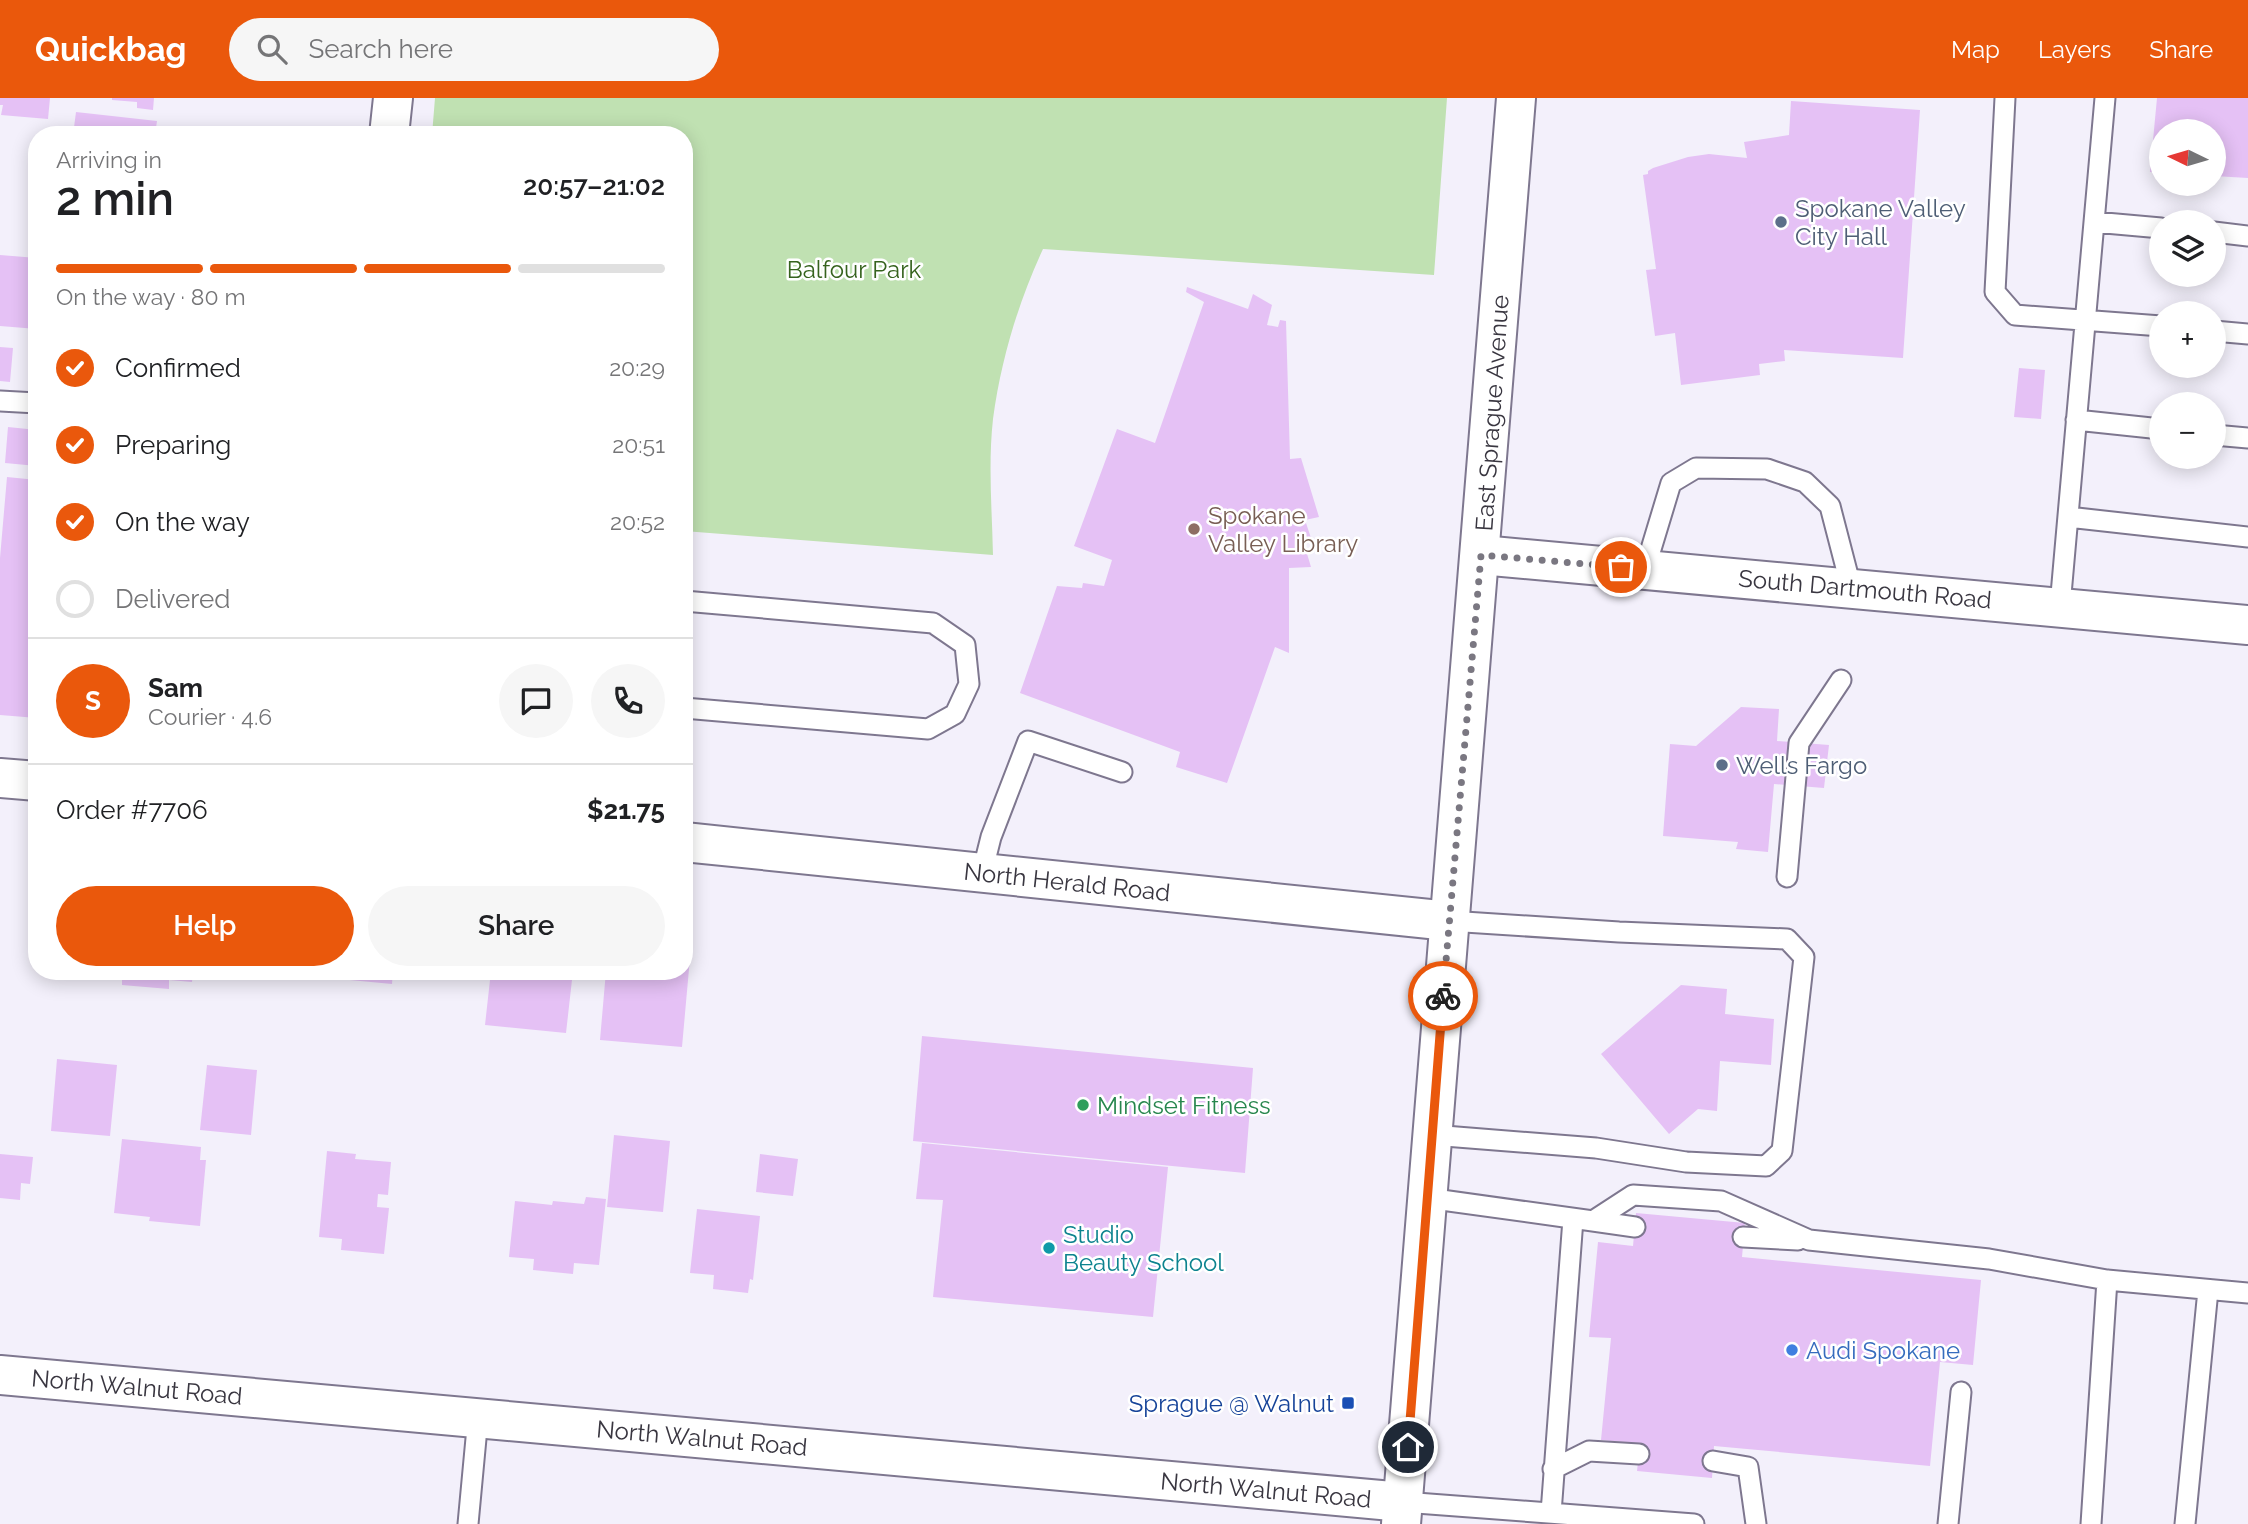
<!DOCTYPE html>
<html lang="en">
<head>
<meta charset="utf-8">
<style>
	:root { --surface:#fff; --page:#f6f6f6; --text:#202124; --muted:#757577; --line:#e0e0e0; --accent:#ea580c }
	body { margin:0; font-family:Raleway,sans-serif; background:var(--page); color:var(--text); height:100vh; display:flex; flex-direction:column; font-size:26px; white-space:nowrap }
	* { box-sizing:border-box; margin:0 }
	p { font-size:23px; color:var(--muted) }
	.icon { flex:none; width:38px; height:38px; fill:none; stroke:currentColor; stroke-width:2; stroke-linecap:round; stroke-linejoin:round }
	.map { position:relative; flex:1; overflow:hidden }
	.side { position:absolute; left:28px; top:28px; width:665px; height:854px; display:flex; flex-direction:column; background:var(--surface); border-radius:28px; box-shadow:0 4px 18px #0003 }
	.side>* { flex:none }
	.needle { width:46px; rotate:275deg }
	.fabs { position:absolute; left:2149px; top:21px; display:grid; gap:14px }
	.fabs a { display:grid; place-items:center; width:77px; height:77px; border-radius:50%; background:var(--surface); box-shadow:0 4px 18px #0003; font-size:35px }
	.pin { position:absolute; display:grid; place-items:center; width:60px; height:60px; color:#fff; margin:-30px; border:4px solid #fff; border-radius:50%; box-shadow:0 2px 7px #0007 }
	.courier { position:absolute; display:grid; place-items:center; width:70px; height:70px; margin:-35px; border:5px solid #ea580c; border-radius:50%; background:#fff; color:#222; box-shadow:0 2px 9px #0007 }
	.headline em { font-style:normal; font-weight:600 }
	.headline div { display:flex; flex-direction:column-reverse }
	.headline { display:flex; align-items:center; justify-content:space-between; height:119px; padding:0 28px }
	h1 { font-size:46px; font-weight:600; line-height:52px }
	.bar { display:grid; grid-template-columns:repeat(4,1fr); gap:10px 7px; align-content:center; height:84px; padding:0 28px }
	.bar i { height:9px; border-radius:5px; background:var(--line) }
	.bar .selected { background:var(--accent) }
	.bar p { grid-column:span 4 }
	.line { display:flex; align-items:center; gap:18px; padding:0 28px; border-top:2px solid var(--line) }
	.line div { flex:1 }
	.round { display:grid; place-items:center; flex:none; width:74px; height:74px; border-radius:37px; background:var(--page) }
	ol { padding:0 28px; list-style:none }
	li { display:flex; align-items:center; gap:21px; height:77px }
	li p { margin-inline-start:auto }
	li .icon { padding:7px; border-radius:50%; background:var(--accent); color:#fff; stroke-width:4 }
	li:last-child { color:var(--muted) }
	li i { width:38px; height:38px; border:4px solid var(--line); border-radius:50% }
	.primary-button { display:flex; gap:14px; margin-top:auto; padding:14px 28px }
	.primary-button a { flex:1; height:80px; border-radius:42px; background:var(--accent); color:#fff; font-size:28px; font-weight:600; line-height:80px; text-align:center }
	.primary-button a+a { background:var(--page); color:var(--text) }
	header { display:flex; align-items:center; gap:42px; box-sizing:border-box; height:98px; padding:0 35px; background:var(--accent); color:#fff }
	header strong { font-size:33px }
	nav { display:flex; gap:38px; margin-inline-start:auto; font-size:24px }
	.search { width:490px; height:63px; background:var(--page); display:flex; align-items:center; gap:18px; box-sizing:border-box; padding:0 24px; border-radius:38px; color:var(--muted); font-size:26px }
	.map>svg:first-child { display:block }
	.park { fill:#c0e1b2 }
	.building { fill:#e5c1f5 }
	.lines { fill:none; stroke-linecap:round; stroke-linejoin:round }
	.service-casing { stroke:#7e778f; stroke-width:23 }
	.minor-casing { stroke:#7e778f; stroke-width:42 }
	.primary-casing { stroke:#7e778f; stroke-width:42 }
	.service { stroke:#fff; stroke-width:19 }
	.minor { stroke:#fff; stroke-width:38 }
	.primary { stroke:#fff; stroke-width:38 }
	.done { stroke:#7a7781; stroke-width:7; stroke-dasharray:0 12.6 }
	.route { stroke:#ea580c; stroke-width:9 }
	.service-dot { fill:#5c6f8a; stroke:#fff; stroke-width:2.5 }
	.education-dot { fill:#8d6e63; stroke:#fff; stroke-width:2.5 }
	.leisure-dot { fill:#2e9e5b; stroke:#fff; stroke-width:2.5 }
	.culture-dot { fill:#0f9aa8; stroke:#fff; stroke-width:2.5 }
	.shop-dot { fill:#3f7fe0; stroke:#fff; stroke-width:2.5 }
	.transit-dot { fill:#1a4fb4; stroke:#fff; stroke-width:2.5 }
	.labels { text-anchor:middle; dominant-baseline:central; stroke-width:5; stroke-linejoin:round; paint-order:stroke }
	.service-label { font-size:24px; fill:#4e5e75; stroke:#fff; text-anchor:start }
	.park-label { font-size:24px; fill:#36631e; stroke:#fff }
	.street-label { font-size:24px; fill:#393640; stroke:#fff }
	.education-label { font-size:24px; fill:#785e54; stroke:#fff; text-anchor:start }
	.leisure-label { font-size:24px; fill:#27864d; stroke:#fff; text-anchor:start }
	.culture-label { font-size:24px; fill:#0d838f; stroke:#fff; text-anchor:start }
	.shop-label { font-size:24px; fill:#366cbe; stroke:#fff; text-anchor:start }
	.transit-label { font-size:24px; fill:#164399; stroke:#fff; text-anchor:end }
</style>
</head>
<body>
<header>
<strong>Quickbag</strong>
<div class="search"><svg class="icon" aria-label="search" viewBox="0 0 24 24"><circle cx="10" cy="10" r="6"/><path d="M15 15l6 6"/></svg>Search here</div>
<nav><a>Map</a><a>Layers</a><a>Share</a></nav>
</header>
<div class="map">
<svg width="2248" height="1426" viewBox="0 0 2248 1426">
	<rect width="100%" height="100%" fill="#f3f0fb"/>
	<path class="park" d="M 435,0 L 1447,0 L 1434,177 L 1043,151 C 1018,205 1001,262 993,321 C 988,366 992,412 993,457 L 684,433 L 684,37 L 432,37 Z"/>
	<path class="building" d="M 0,0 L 50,0 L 48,21 L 1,17 L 3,7 L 0,7 Z
		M 112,0 L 154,0 L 153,12 L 137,10 L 137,4 L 112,2 Z
		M 2157,0 L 2248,0 L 2248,80 L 2214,78 L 2214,33 L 2161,33 L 2161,75 L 2150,74 Z
		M 1791,3 L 1920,12 L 1903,260 L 1784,252 L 1785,263 L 1759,266 L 1760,277 L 1681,287 L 1675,235 L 1655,238 L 1646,172 L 1656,171 L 1643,77 L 1648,76 L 1648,73 L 1653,70 L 1688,59 L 1709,56 L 1747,60 L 1744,44 L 1789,37 Z
		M 76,14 L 157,23 L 155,37 L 73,37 Z
		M 230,29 L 294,35 L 294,37 L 229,37 Z
		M 0,157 L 37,160 L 37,231 L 0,228 Z
		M 1187,189 L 1248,211 L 1253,196 L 1272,207 L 1267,227 L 1278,229 L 1280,222 L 1286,223 L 1290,361 L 1301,360 L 1319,419 L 1305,422 L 1311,440 L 1302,439 L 1311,469 L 1289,470 L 1289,555 L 1275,549 L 1227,685 L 1176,669 L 1180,654 L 1020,595 L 1057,488 L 1082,490 L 1083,485 L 1104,488 L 1112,462 L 1074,448 L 1117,331 L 1155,345 L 1204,204 L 1186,194 Z
		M 0,249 L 13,250 L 10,284 L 0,283 Z
		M 2019,270 L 2045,272 L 2041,321 L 2014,319 Z
		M 8,329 L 37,332 L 37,368 L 5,365 Z
		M 7,379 L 37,382 L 37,620 L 0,617 L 0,460 Z
		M 1741,609 L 1779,611 L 1777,643 L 1829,647 L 1824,690 L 1774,686 L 1768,754 L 1736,751 L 1738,744 L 1663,738 L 1670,646 L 1696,648 Z
		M 684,859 L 690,860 L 682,949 L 600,942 L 606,873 L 684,873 Z
		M 107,873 L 193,873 L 192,884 L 169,882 L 169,891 L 122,887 L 122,876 L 107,875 Z
		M 297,873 L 393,873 L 392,886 L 297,877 Z
		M 491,873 L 573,873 L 566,935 L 485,927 Z
		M 1681,887 L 1727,891 L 1725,916 L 1774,921 L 1771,967 L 1720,963 L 1717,1013 L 1698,1011 L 1669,1036 L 1601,956 Z
		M 922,938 L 1253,970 L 1245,1075 L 913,1043 Z
		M 57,961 L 117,967 L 110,1038 L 51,1033 Z
		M 207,967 L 257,972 L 251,1037 L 200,1032 Z
		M 614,1037 L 670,1043 L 663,1114 L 607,1109 Z
		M 122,1041 L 201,1049 L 200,1062 L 206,1062 L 200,1128 L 149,1123 L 150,1119 L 114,1115 Z
		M 922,1045 L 1168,1069 L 1153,1219 L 933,1199 L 943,1102 L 916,1101 Z
		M 327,1053 L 356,1056 L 355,1061 L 391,1064 L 388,1097 L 378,1096 L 377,1109 L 389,1110 L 384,1156 L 341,1152 L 342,1141 L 319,1139 Z
		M 0,1056 L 33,1059 L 30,1086 L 21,1085 L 20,1102 L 0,1100 Z
		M 760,1056 L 798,1061 L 793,1098 L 756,1094 Z
		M 586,1099 L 606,1101 L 599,1167 L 574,1165 L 573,1176 L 533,1172 L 534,1161 L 509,1159 L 515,1103 L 552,1107 L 553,1103 L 584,1106 Z
		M 697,1111 L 760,1118 L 753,1182 L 750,1181 L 748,1195 L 713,1191 L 714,1177 L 690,1175 Z
		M 1636,1115 L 1745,1125 L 1742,1159 L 1981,1182 L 1973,1267 L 1940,1264 L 1930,1368 L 1714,1348 L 1712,1380 L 1637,1373 L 1640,1346 L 1601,1342 L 1611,1240 L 1589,1239 L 1598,1144 L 1633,1148 Z"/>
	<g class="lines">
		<g class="service-casing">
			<path id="service" d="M 2005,0 L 1995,194 L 2015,217 L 2161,228
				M 2094,124 L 2161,130
				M 2214,134 L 2248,138
				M 2214,233 L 2248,236
				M 0,303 L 37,305
				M 2076,322 L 2161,331
				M 2214,337 L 2248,340
				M 2068,419 L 2248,439
				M 1645,471 L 1671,385 L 1696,370 L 1767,371 L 1805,384 L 1830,408 L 1851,489
				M 684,503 L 933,525 L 965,547 L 969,586 L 955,616 L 928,631 L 684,610
				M 2060,508 L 2105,0
				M 982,775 L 991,739 L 1028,643 L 1122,674
				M 1787,779 L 1799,645 L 1841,582
				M 1432,1037 L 1596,1050 L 1686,1064 L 1766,1068 L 1782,1053 L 1804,859 L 1787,841 L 1619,834 L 1449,823
				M 1427,1100 L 1593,1123 L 1633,1097 L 1721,1103 L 1809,1142 L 1989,1161 L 2107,1182 L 2248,1195
				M 1593,1123 L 1635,1129
				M 1743,1139 L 1798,1142
				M 1713,1363 L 1748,1369 L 1756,1426
				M 1553,1371 L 1589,1353 L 1639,1356
				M 1403,1404 L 1694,1426
				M 1551,1415 L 1573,1121
				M 468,1426 L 478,1319
				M 1948,1426 L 1961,1294
				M 2091,1426 L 2107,1182
				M 2185,1426 L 2208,1192"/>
		</g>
		<g class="minor-casing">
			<path id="minor" d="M 389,37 L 393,0
				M 1481,457 L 2248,527
				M 0,680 L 37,683
				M 684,744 L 1449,823
				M 0,1277 L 1403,1404"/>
		</g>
		<g class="primary-casing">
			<path id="primary" d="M 1401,1426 L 1516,0"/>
		</g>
		<use href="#service" class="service"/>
		<use href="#minor" class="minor"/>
		<use href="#primary" class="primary"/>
	</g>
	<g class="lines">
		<path class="done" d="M 1443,898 L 1481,457 L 1621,469"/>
		<path class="route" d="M 1408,1349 L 1443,898"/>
	</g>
	<g class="service-dot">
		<circle cx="1781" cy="124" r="7"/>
		<circle cx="1722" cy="667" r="7"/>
	</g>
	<circle class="education-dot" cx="1194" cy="431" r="7"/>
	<circle class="leisure-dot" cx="1083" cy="1007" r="7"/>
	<circle class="culture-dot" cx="1049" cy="1150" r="7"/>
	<circle class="shop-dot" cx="1792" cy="1252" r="7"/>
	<rect class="transit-dot" x="1341" y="1298" width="14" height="14" rx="3.5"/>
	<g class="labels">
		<g class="service-label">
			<text x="1795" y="110">Spokane Valley<tspan x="1795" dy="28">City Hall</tspan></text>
			<text x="1736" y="667">Wells Fargo</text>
		</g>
		<g class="park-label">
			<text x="854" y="171">Balfour Park</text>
		</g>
		<g class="street-label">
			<text transform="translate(1492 315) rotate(-86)">East Sprague Avenue</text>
			<text transform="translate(1865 491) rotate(5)">South Dartmouth Road</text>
			<text transform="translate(1067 784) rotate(6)">North Herald Road</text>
			<text transform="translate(137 1289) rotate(5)">North Walnut Road</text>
			<text transform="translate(702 1340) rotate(5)">North Walnut Road</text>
			<text transform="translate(1266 1392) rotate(5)">North Walnut Road</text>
		</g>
		<g class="education-label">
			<text x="1208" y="417">Spokane<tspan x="1208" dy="28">Valley Library</tspan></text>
		</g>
		<g class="leisure-label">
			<text x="1097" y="1007">Mindset Fitness</text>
		</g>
		<g class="culture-label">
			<text x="1063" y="1136">Studio<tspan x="1063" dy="28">Beauty School</tspan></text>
		</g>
		<g class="shop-label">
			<text x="1806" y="1252">Audi Spokane</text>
		</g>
		<g class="transit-label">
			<text x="1334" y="1305">Sprague @ Walnut</text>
		</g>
	</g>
</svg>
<div class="fabs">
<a><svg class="needle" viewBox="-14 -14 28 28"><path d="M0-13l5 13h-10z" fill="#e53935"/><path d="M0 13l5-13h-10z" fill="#757577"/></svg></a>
<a><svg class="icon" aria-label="layers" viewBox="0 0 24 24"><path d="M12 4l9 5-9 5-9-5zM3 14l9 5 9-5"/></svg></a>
<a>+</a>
<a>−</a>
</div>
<div class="pin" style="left:1621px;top:469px;background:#ea580c"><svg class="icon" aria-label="bag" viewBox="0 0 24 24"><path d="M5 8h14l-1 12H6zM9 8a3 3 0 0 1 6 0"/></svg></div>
<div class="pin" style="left:1408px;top:1349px;background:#1f2937"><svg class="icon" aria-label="home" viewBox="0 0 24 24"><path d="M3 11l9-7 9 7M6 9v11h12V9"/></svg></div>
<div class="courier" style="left:1443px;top:898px"><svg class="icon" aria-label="bike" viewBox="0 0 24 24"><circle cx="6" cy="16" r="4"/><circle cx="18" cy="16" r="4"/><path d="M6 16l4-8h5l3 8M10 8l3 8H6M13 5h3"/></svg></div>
<section class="side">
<div class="headline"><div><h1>2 min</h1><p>Arriving in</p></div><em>20:57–21:02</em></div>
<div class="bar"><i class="selected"></i><i class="selected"></i><i class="selected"></i><i></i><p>On the way · 80 m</p></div>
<ol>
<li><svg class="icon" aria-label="check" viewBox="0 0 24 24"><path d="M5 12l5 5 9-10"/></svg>Confirmed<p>20:29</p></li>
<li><svg class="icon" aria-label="check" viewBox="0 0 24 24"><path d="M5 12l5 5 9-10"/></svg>Preparing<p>20:51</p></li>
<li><svg class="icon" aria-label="check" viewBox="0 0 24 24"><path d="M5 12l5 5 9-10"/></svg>On the way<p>20:52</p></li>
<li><i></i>Delivered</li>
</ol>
<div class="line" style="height:126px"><b class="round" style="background:var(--accent);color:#fff">S</b><div><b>Sam</b><p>Courier · 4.6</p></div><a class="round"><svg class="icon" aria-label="chat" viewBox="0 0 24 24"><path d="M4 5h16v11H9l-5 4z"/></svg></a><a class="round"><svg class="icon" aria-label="phone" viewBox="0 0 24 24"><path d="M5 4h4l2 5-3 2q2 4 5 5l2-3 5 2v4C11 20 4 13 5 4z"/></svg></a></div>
<div class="line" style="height:91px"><div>Order #7706</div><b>$21.75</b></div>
<div class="primary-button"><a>Help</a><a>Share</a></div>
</section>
</div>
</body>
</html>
